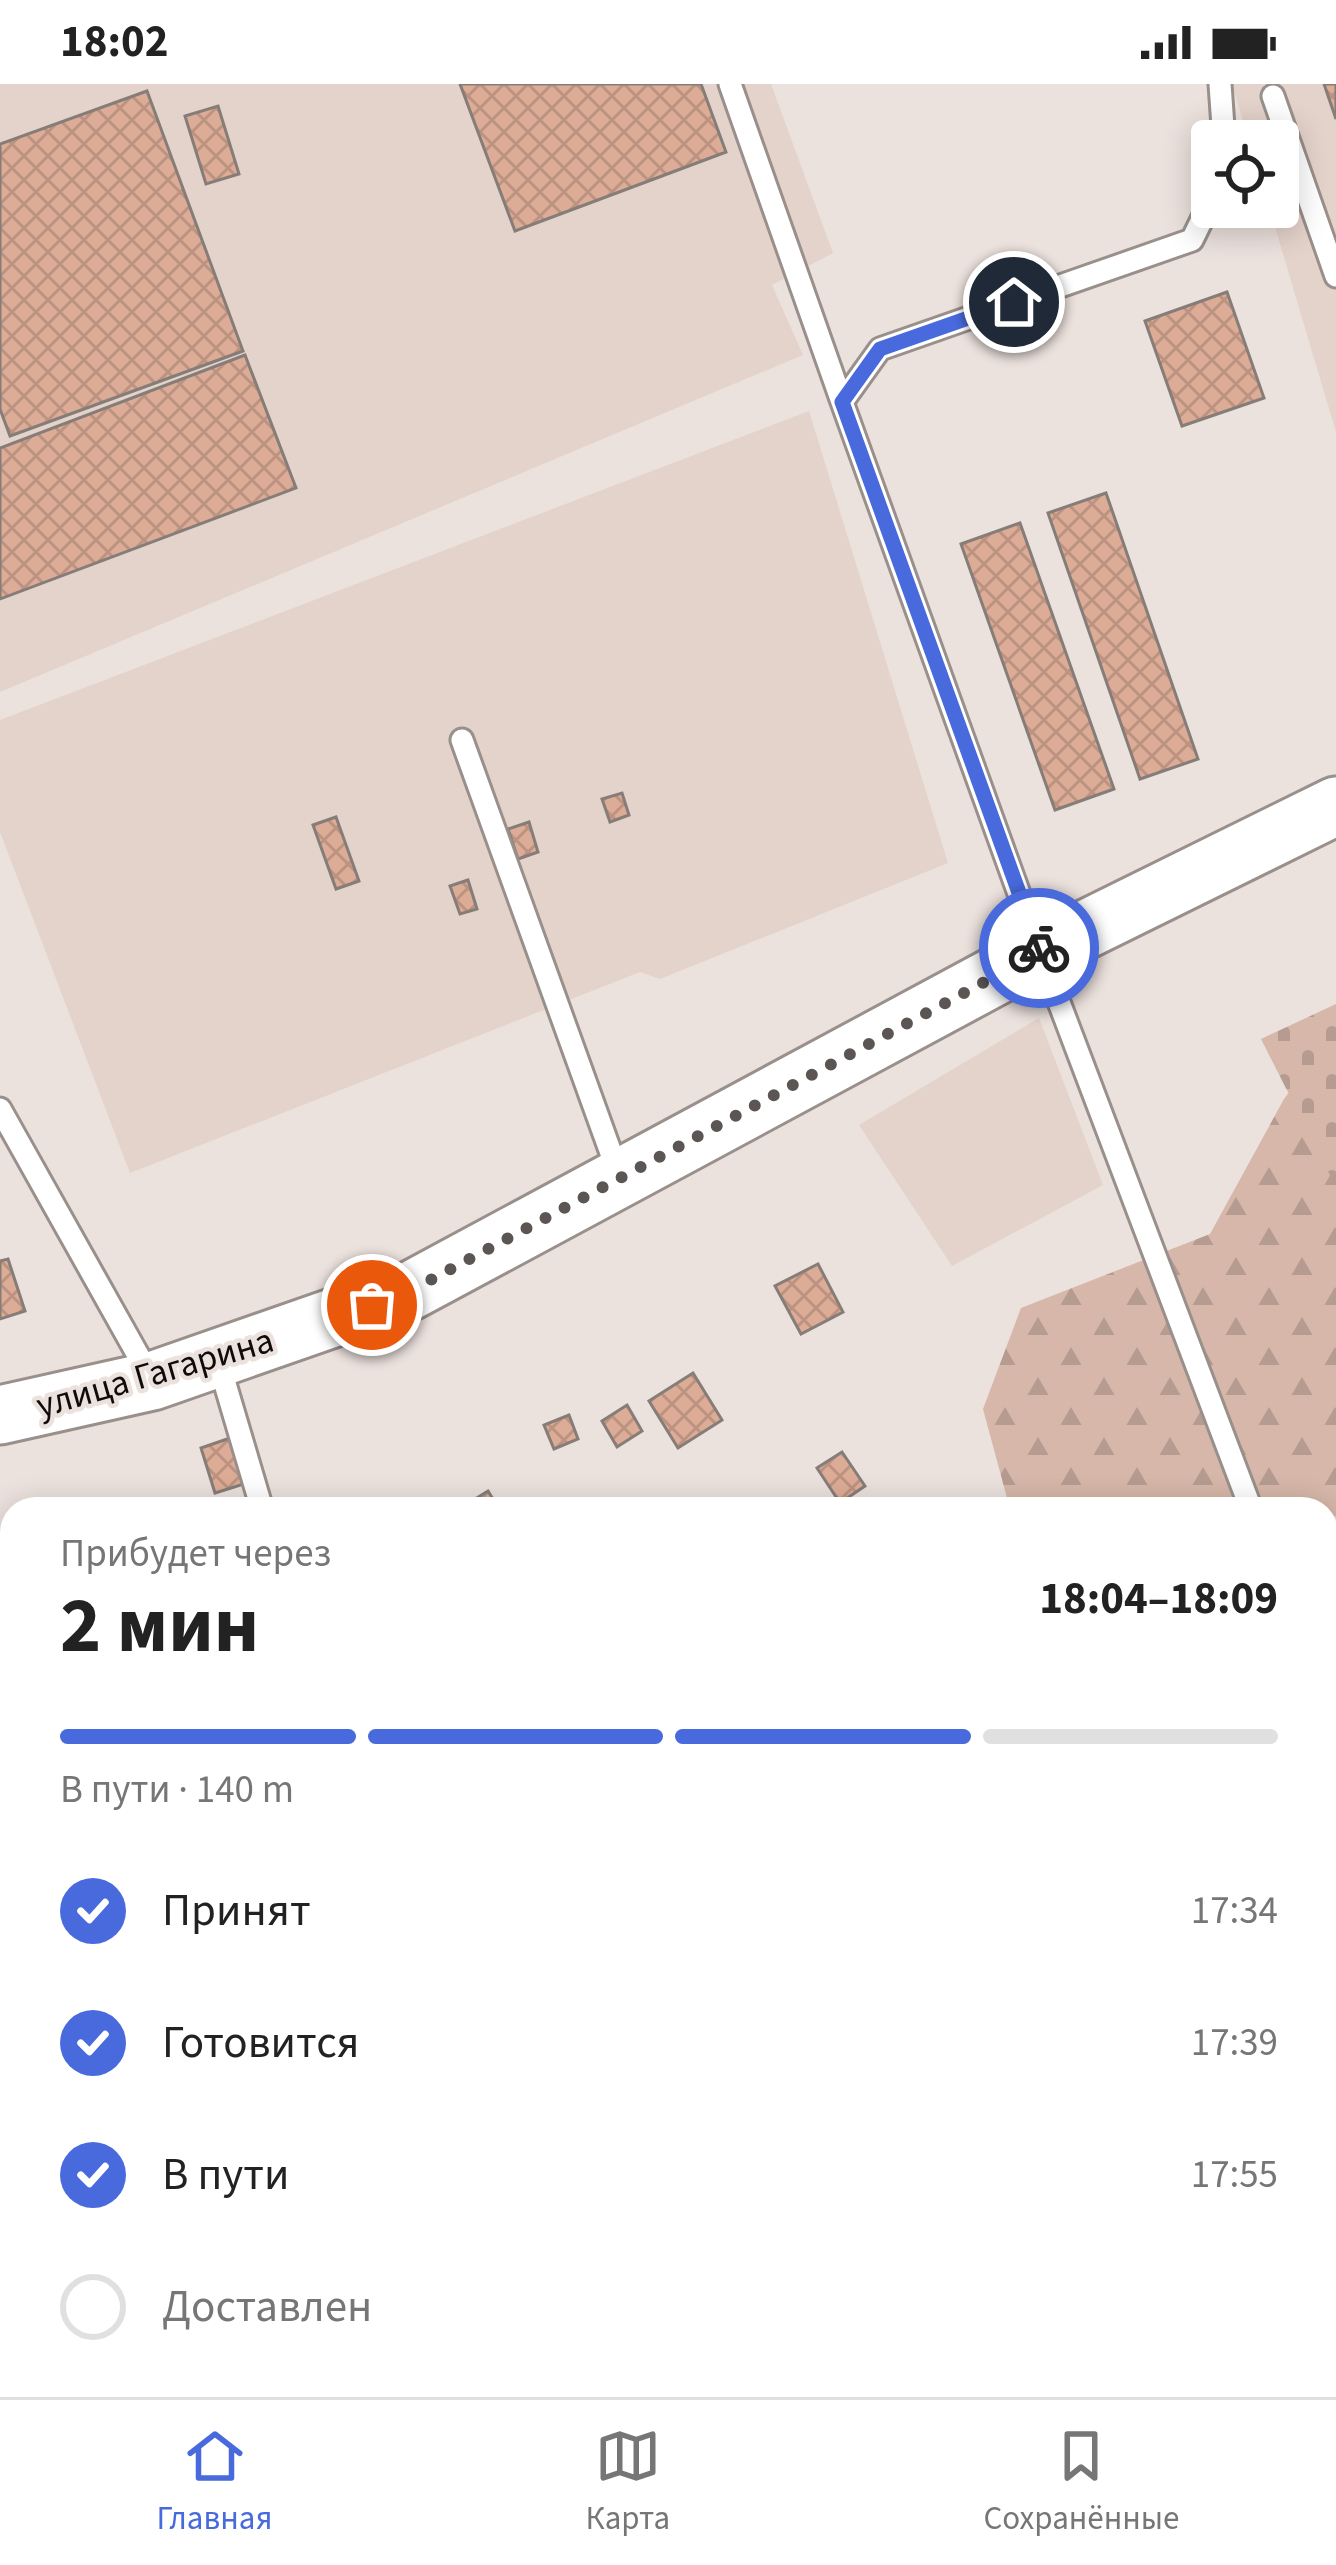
<!DOCTYPE html>
<html lang="ru">
<head>
<meta charset="utf-8">
<style>
	:root { --surface:#fff; --page:#f6f6f6; --text:#222; --muted:#767676; --line:#e0e0e0; --accent:#486add }
	body { margin:0; font-family:"Source Sans 3",sans-serif; background:var(--page); color:var(--text); height:100vh; display:flex; flex-direction:column; font-size:45px; white-space:nowrap }
	* { box-sizing:border-box; margin:0 }
	p { font-size:39px; color:var(--muted) }
	.icon { flex:none; width:66px; height:66px; fill:none; stroke:currentColor; stroke-width:2; stroke-linecap:round; stroke-linejoin:round }
	.map { position:relative; flex:1; overflow:hidden }
	.sheet { position:absolute; left:0px; top:1413px; width:1338px; height:900px; display:flex; flex-direction:column; background:var(--surface); border-radius:36px 36px 0 0; box-shadow:0 6px 30px #0003 }
	.sheet>* { flex:none }
	.controls { position:absolute; left:1191px; top:36px; display:grid; gap:24px }
	.controls a { display:grid; place-items:center; width:108px; height:108px; border-radius:12px; background:var(--surface); box-shadow:0 6px 30px #0003; font-size:60px }
	.pin { position:absolute; display:grid; place-items:center; width:102px; height:102px; color:#fff; margin:-51px; border:6px solid #fff; border-radius:50%; box-shadow:0 3px 12px #0007 }
	.courier { position:absolute; display:grid; place-items:center; width:120px; height:120px; margin:-60px; border:9px solid #486add; border-radius:50%; background:#fff; color:#222; box-shadow:0 3px 15px #0007 }
	.overview em { font-style:normal; font-weight:700 }
	.overview div { display:flex; flex-direction:column-reverse }
	.overview { display:flex; align-items:center; justify-content:space-between; height:204px; padding:0 60px }
	h1 { font-size:78px; font-weight:700; line-height:90px }
	.bar { display:grid; grid-template-columns:repeat(4,1fr); gap:18px 12px; align-content:center; height:144px; padding:0 60px }
	.bar i { height:15px; border-radius:9px; background:var(--line) }
	.bar .current { background:var(--accent) }
	.bar p { grid-column:span 4 }
	ol { padding:0 60px; list-style:none }
	li { display:flex; align-items:center; gap:36px; height:132px }
	li p { margin-inline-start:auto }
	li .icon { padding:12px; border-radius:50%; background:var(--accent); color:#fff; stroke-width:4 }
	li:last-child { color:var(--muted) }
	li i { width:66px; height:66px; border:6px solid var(--line); border-radius:50% }
	.status { display:flex; justify-content:space-between; align-items:center; height:84px; padding:0 60px; background:var(--surface); direction:ltr }
	.status svg { height:33px; fill:currentColor }
	.dock { display:flex; justify-content:space-around; align-items:center; height:168px; border-top:3px solid var(--line); background:var(--surface); font-size:33px; color:var(--muted) }
	.dock a { display:grid; justify-items:center; gap:6px }
	.dock .current { color:var(--accent) }
	.map>svg:first-child { display:block }
	.built { fill:#e4d3cb }
	.forest { fill:url(#forest-firs) }
	.wetland { fill:url(#wetland-marsh) }
	.cemetery { fill:url(#cemetery-stones) }
	.building { fill:url(#building-cross-hatch); stroke:#867d79; stroke-width:3 }
	.lines { fill:none; stroke-linecap:round; stroke-linejoin:round }
	.lane-casing { stroke:#998f8b; stroke-width:27 }
	.secondary-casing { stroke:#998f8b; stroke-width:63 }
	.lane { stroke:#fff; stroke-width:21 }
	.secondary { stroke:#fff; stroke-width:57 }
	.done { stroke:#5b5654; stroke-width:12; stroke-dasharray:0 21.6 }
	.route { stroke:#486add; stroke-width:15 }
	.labels { text-anchor:middle; dominant-baseline:central; stroke-width:9; stroke-linejoin:round; paint-order:stroke }
	.street-label { font-size:36px; fill:#0e0b0a; stroke:#ebe1dd }
</style>
</head>
<body>
<div class="status"><b>18:02</b><svg viewBox="0 0 49 12"><path d="M0 12V9h3v3zM5 12V6h3v6zM10 12V3h3v9zM15 12V0h3v12zM26 1h20v11H26zM47 4h2v5h-2z"/></svg></div>
<div class="map">
<svg width="1336" height="2313" viewBox="0 0 1336 2313">
	<defs>
		<pattern id="forest-firs" width="22" height="20" patternUnits="userSpaceOnUse" patternTransform="scale(3)"><rect width="22" height="20" fill="#d6b7a9"/><path d="M5 1l3.5 6h-7zM16 11l3.5 6h-7z" fill="#b69c90"/></pattern>
		<pattern id="wetland-marsh" width="20" height="14" patternUnits="userSpaceOnUse" patternTransform="scale(3)"><rect width="20" height="14" fill="#d6b7a9"/><path d="M1 5h8M5 5V1M11 12h8M15 12V8" fill="none" stroke="#b69c90"/></pattern>
		<pattern id="cemetery-stones" width="16" height="16" patternUnits="userSpaceOnUse" patternTransform="scale(3)"><rect width="16" height="16" fill="#d6b7a9"/><path d="M2 7V4a2 2 0 0 1 4 0v3zM10 15v-3a2 2 0 0 1 4 0v3z" fill="#b69c90"/></pattern>
		<pattern id="building-cross-hatch" width="8" height="8" patternUnits="userSpaceOnUse" patternTransform="scale(3)"><rect width="8" height="8" fill="#ddac96"/><path d="M0 0l8 8M0 8l8-8" fill="none" stroke="#bc9380"/></pattern>
	</defs>
	<rect width="100%" height="100%" fill="#ebe1dd"/>
	<path class="built" d="M 0,0 L 771,0 L 833,169 L 772,201 L 803,271 L 0,608 Z
		M 1232,0 L 1336,0 L 1336,348 L 1269,123 L 1278,123 L 1278,57 L 1249,57 Z
		M 809,327 L 948,779 L 660,895 L 640,888 L 130,1089 L 0,748 L 0,636 Z
		M 1039,934 L 1103,1101 L 952,1182 L 859,1041 Z"/>
	<path class="forest" d="M 1336,946 L 1336,1433 L 1326,1425 L 1272,1414 L 1224,1425 L 1010,1425 L 983,1325 L 1021,1224 L 1210,1150 L 1284,1015 Z"/>
	<path class="wetland" d="M 1326,1723 L 1336,1739 L 1336,1794 L 1326,1801 Z"/>
	<path class="cemetery" d="M 1336,920 L 1336,1103 L 1261,955 Z"/>
	<path class="building" d="M 460,0 L 701,0 L 726,68 L 515,147 Z
		M 1324,0 L 1336,0 L 1336,35 Z
		M 147,7 L 243,267 L 10,352 L 0,325 L 0,60 Z
		M 218,22 L 239,90 L 206,100 L 185,32 Z
		M 1227,208 L 1264,314 L 1182,342 L 1145,237 Z
		M 245,271 L 296,404 L 0,515 L 0,364 Z
		M 1106,409 L 1198,675 L 1140,695 L 1048,429 Z
		M 1020,439 L 1114,705 L 1055,726 L 961,460 Z
		M 622,709 L 629,731 L 610,738 L 602,715 Z
		M 336,733 L 359,797 L 336,805 L 313,741 Z
		M 529,738 L 538,768 L 518,775 L 508,745 Z
		M 468,796 L 477,825 L 460,830 L 450,802 Z
		M 8,1175 L 25,1227 L 0,1235 L 0,1177 Z
		M 818,1180 L 843,1228 L 801,1250 L 775,1202 Z
		M 693,1289 L 722,1336 L 678,1364 L 649,1317 Z
		M 627,1321 L 642,1347 L 617,1363 L 602,1337 Z
		M 569,1331 L 578,1355 L 554,1365 L 544,1341 Z
		M 233,1353 L 247,1399 L 215,1409 L 201,1364 Z
		M 842,1368 L 865,1402 L 840,1419 L 817,1384 Z
		M 488,1407 L 499,1425 L 459,1425 Z"/>
	<g class="lines">
		<g class="lane-casing">
			<path id="lane" d="M 730,0 L 842,318
				M 1220,0 L 1224,57
				M 1273,12 L 1336,192
				M 1212,115 L 1192,156 L 880,265 L 842,318 L 1040,868 L 1251,1425
				M 462,656 L 620,1094
				M 0,1025 L 152,1296
				M 218,1276 L 262,1425
				M 1326,1545 L 1336,1557
				M 0,2150 L 12,2138
				M 234,2313 L 236,2301
				M 674,2313 L 690,2301
				M 1167,2313 L 1200,2301"/>
		</g>
		<g class="secondary-casing">
			<path id="secondary" d="M 0,1331 L 152,1297 L 410,1207 L 1040,868 L 1336,722"/>
		</g>
		<use href="#lane" class="lane"/>
		<use href="#secondary" class="secondary"/>
	</g>
	<g class="lines">
		<path class="done" d="M 372,1221 L 410,1207 L 1040,868 L 1039,864"/>
		<path class="route" d="M 1014,218 L 880,265 L 842,318 L 1039,864"/>
	</g>
	<g class="labels">
		<g class="street-label">
			<text transform="translate(155 1289) rotate(-16)">улица Гагарина</text>
		</g>
	</g>
</svg>
<div class="controls">
<a><svg class="icon" aria-label="locate" viewBox="0 0 24 24"><circle cx="12" cy="12" r="6"/><path d="M12 2v4M12 18v4M2 12h4M18 12h4"/></svg></a>
</div>
<div class="pin" style="left:372px;top:1221px;background:#ea580c"><svg class="icon" aria-label="bag" viewBox="0 0 24 24"><path d="M5 8h14l-1 12H6zM9 8a3 3 0 0 1 6 0"/></svg></div>
<div class="pin" style="left:1014px;top:218px;background:#1f2937"><svg class="icon" aria-label="home" viewBox="0 0 24 24"><path d="M3 11l9-7 9 7M6 9v11h12V9"/></svg></div>
<div class="courier" style="left:1039px;top:864px"><svg class="icon" aria-label="bike" viewBox="0 0 24 24"><circle cx="6" cy="16" r="4"/><circle cx="18" cy="16" r="4"/><path d="M6 16l4-8h5l3 8M10 8l3 8H6M13 5h3"/></svg></div>
<section class="sheet">
<div class="overview"><div><h1>2 мин</h1><p>Прибудет через</p></div><em>18:04–18:09</em></div>
<div class="bar"><i class="current"></i><i class="current"></i><i class="current"></i><i></i><p>В пути · 140 m</p></div>
<ol>
<li><svg class="icon" aria-label="check" viewBox="0 0 24 24"><path d="M5 12l5 5 9-10"/></svg>Принят<p>17:34</p></li>
<li><svg class="icon" aria-label="check" viewBox="0 0 24 24"><path d="M5 12l5 5 9-10"/></svg>Готовится<p>17:39</p></li>
<li><svg class="icon" aria-label="check" viewBox="0 0 24 24"><path d="M5 12l5 5 9-10"/></svg>В пути<p>17:55</p></li>
<li><i></i>Доставлен</li>
</ol>
</section>
</div>
<nav class="dock">
<a class="current"><svg class="icon" aria-label="home" viewBox="0 0 24 24"><path d="M3 11l9-7 9 7M6 9v11h12V9"/></svg>Главная</a>
<a><svg class="icon" aria-label="map" viewBox="0 0 24 24"><path d="M3 6l6-2 6 2 6-2v14l-6 2-6-2-6 2zM9 4v14M15 6v14"/></svg>Карта</a>
<a><svg class="icon" aria-label="saved" viewBox="0 0 24 24"><path d="M7 4h10v16l-5-4-5 4z"/></svg>Сохранённые</a>
</nav>
</body>
</html>
